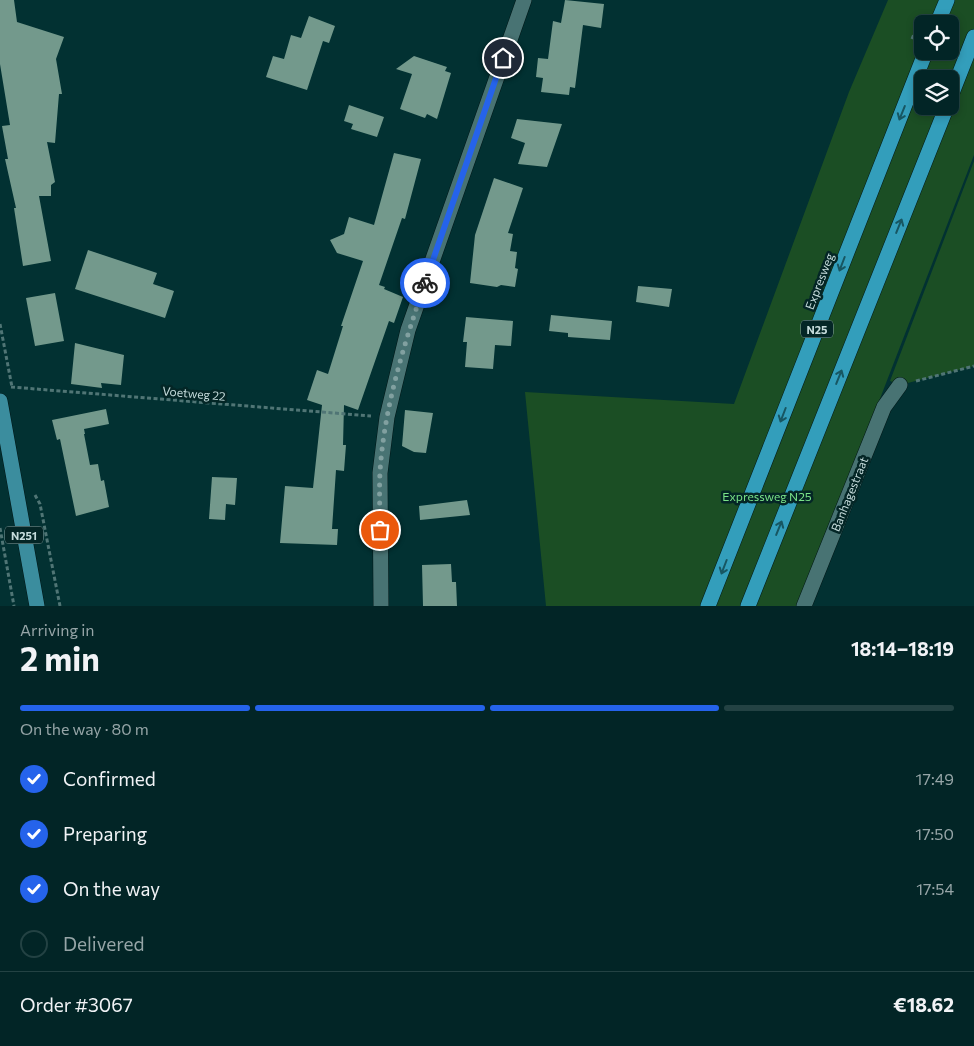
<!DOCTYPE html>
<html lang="en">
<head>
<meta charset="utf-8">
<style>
	:root { --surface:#022526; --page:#0c2d2e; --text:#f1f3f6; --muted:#96a5a7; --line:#234243; --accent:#2563eb }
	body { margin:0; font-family:Commissioner,sans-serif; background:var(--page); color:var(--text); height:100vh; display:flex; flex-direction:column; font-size:19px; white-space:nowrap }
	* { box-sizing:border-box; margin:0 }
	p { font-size:16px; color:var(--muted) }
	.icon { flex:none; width:28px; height:28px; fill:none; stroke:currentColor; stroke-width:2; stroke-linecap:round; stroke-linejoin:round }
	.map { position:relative; height:606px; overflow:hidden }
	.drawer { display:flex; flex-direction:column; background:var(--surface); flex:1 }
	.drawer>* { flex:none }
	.controls { position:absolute; left:914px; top:15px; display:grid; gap:10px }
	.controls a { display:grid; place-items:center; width:45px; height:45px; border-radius:8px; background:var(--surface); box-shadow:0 2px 8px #0003,0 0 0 1px var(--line); font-size:25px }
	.pin { position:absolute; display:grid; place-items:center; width:42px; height:42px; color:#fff; margin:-21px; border:2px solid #fff; border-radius:50%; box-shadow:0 1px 5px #0007 }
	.courier { position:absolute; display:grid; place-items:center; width:50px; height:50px; margin:-25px; border:4px solid #2563eb; border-radius:50%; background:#fff; color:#222; box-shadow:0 1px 6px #0007 }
	.summary em { font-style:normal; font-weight:700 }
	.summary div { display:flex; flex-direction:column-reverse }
	.summary { display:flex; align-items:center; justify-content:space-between; height:85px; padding:0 20px }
	h1 { font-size:32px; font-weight:700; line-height:38px }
	.bar { display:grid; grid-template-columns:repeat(4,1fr); gap:8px 5px; align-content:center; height:60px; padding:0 20px }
	.bar i { height:6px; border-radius:4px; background:var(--line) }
	.bar .on { background:var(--accent) }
	.bar p { grid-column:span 4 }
	.line { display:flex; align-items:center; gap:12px; padding:0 20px; border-top:1px solid var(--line) }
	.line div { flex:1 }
	ol { padding:0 20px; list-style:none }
	li { display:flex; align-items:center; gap:15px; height:55px }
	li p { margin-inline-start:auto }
	li .icon { padding:5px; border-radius:50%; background:var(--accent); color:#fff; stroke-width:4 }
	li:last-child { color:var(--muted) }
	li i { width:28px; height:28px; border:2px solid var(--line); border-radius:50% }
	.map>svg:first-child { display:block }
	.green { fill:#1b4e24; fill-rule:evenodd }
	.building { fill:#73998c }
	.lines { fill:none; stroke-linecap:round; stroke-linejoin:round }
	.street-casing { stroke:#021717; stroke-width:16 }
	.primary-casing { stroke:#021717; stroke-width:16 }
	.highway-casing { stroke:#021717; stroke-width:16 }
	.path { stroke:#507575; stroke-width:3; stroke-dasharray:4 2.5; stroke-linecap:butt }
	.street { stroke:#487373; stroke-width:15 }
	.primary { stroke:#3b8d9e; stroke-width:15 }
	.highway { stroke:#339ebb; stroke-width:15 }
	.oneway { stroke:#175662 }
	.done { stroke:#81a0a0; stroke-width:5; stroke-dasharray:0 9 }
	.route { stroke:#2563eb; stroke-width:6 }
	.labels { text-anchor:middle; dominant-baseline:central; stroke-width:5; stroke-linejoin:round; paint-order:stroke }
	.shield { fill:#042626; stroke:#8ba5a5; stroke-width:1 }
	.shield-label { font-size:11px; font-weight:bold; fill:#c5dbdb }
	.street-label { font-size:12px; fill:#c5dbdb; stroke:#042626 }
	.park-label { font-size:12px; fill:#7ae288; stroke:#042626 }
</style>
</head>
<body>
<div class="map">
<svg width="974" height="606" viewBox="0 0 974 606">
	<rect width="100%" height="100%" fill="#023132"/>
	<path class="green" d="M 888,0 L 974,0 L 974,155 L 800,606 L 546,606 L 525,392 L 734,404 L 849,92 ZM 922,24 L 950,24 L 950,51 L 922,51 ZM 922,79 L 950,79 L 950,106 L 922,106 Z
		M 974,161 L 974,366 L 900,385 L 890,381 Z"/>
	<path class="building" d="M 0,0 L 14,0 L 17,22 L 64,37 L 56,59 L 62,94 L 59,94 L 55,143 L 47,142 L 55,182 L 51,185 L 51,196 L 39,196 L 51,261 L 23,266 L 14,208 L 16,208 L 5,159 L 8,159 L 2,126 L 10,125 L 0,64 Z
		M 565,0 L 604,4 L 601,28 L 583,25 L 575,88 L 570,87 L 569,95 L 541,92 L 543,78 L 536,77 L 538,58 L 548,59 L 553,21 L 561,23 Z
		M 309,16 L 335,26 L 329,43 L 323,41 L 307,90 L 266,77 L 273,56 L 284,59 L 291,35 L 301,38 Z
		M 414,56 L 447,67 L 445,71 L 451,73 L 437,119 L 427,114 L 425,118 L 400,109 L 412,74 L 396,69 Z
		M 349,105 L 384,117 L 377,137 L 351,129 L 353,124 L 344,121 Z
		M 517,119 L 562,124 L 547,167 L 518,164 L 525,143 L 511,138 Z
		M 394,153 L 421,159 L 405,219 L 402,218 L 379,285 L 385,287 L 384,289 L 403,297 L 394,323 L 389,321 L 358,410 L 344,405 L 343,445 L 346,445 L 344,471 L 336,470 L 332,529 L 338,529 L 337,545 L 280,543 L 285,486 L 313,488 L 322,405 L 307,400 L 317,370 L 328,374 L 343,326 L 341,326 L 363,261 L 337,253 L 330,240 L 344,234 L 349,217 L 374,225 Z
		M 494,178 L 523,188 L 508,233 L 513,234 L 510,251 L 517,252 L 515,268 L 518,269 L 515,287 L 501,285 L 497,287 L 470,283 L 475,235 Z
		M 88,250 L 157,273 L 153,284 L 174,291 L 165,318 L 75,289 Z
		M 638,286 L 672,289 L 669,307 L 636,302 Z
		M 55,293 L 64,341 L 35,346 L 26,298 Z
		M 551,315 L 612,321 L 610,340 L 568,337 L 568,333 L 549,331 Z
		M 466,317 L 513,321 L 511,346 L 495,345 L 493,369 L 465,367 L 467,342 L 463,342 Z
		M 75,343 L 124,355 L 121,385 L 101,383 L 102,388 L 71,384 Z
		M 106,409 L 109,424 L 84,429 L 85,434 L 84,434 L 90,465 L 98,464 L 101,481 L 104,480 L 109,507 L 76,516 L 60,439 L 57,440 L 52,420 Z
		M 405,410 L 433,413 L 426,453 L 414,452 L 402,446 Z
		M 212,477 L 237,478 L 235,505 L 226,504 L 225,520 L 209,519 Z
		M 467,500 L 470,515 L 420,520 L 419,506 Z
		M 451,564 L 452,582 L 456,582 L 457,606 L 423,606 L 422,565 Z"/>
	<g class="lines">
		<g class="street-casing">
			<path id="street" d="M 381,606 L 380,473 L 387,417 L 408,330 L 524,0
				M 804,606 L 884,407 L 900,385"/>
		</g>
		<g class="primary-casing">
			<path id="primary" d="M 0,401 L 37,606"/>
		</g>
		<g class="highway-casing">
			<path id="highway" d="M 937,24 L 947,0
				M 950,98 L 974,37
				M 708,606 L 926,51
				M 748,606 L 947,106"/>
		</g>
		<path class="path" d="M 912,39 L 919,22
			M 0,324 L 12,387
			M 916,381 L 974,366
			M 11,387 L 371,416
			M 35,495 L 40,504 L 60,606
			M 0,528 L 14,606"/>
		<use href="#street" class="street"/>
		<use href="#primary" class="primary"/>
		<use href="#highway" class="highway"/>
	</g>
	<defs><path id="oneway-shaft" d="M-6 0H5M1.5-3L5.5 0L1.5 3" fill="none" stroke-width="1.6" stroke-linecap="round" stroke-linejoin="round" transform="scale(1.25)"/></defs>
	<g class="oneway">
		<use href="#oneway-shaft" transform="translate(902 113) rotate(112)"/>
		<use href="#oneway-shaft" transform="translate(899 226) rotate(-68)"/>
		<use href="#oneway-shaft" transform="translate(842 264) rotate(111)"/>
		<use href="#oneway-shaft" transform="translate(839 377) rotate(-68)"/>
		<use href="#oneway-shaft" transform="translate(783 415) rotate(111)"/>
		<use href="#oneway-shaft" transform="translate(779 528) rotate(-68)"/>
		<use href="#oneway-shaft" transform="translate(724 567) rotate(111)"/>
	</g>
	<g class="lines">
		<path class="done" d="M 380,530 C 380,511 379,491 380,472 C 384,408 404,344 425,283"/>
		<path class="route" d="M 425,283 L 503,58"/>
	</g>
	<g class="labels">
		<g class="shield">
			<rect x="801" y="320.5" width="32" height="17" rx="4"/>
			<rect x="5" y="526.5" width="38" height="17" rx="4"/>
		</g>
		<g class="shield-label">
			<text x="817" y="329">N25</text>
			<text x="24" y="535">N251</text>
		</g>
		<g class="street-label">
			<text transform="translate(819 281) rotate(-69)">Expresweg</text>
			<text transform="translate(194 393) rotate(5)">Voetweg 22</text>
			<text transform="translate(849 494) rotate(-68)">Banhagestraat</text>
		</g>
		<g class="park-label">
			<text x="767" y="496">Expressweg N25</text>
		</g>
	</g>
</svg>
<div class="controls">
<a><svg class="icon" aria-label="locate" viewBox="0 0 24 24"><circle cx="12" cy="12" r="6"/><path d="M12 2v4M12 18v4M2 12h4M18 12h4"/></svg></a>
<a><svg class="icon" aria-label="layers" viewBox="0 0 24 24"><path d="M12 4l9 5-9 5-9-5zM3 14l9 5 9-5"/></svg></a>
</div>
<div class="pin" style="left:380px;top:530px;background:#ea580c"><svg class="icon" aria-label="bag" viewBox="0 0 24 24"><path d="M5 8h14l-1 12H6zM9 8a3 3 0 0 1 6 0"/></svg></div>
<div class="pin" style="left:503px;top:58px;background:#1f2937"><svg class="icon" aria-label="home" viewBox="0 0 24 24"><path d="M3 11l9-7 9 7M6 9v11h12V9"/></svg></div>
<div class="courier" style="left:425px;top:283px"><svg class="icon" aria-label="bike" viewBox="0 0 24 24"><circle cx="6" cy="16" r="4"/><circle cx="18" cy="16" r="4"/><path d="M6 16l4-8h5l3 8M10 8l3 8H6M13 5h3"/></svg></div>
</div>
<section class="drawer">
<div class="summary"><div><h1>2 min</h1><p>Arriving in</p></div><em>18:14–18:19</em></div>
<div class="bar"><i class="on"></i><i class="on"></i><i class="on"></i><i></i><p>On the way · 80 m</p></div>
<ol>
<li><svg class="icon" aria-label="check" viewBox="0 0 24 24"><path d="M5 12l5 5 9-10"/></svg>Confirmed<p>17:49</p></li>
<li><svg class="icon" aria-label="check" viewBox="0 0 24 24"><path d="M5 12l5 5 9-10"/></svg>Preparing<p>17:50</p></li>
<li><svg class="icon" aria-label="check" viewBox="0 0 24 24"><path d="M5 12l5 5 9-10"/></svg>On the way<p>17:54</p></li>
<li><i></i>Delivered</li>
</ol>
<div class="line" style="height:65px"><div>Order #3067</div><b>€18.62</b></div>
</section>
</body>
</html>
